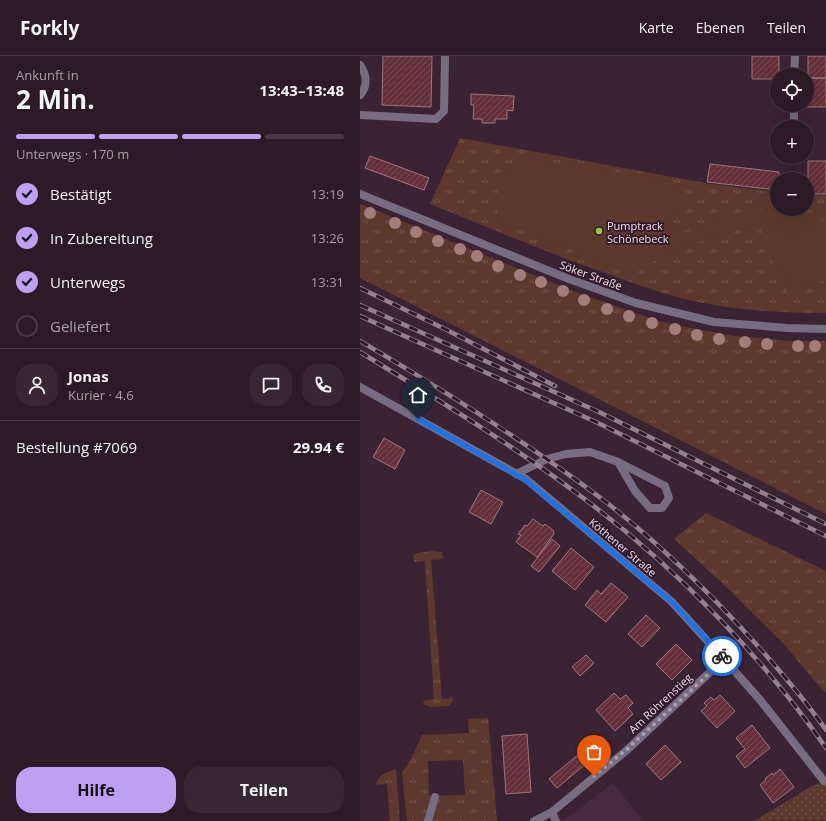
<!DOCTYPE html>
<html lang="de">
<head>
<meta charset="utf-8">
<style>
	:root { --surface:#2c1a27; --page:#382733; --text:#f1f3f6; --muted:#a6a1a7; --line:#483844; --accent:#bca0f2 }
	body { margin:0; font-family:"Open Sans",sans-serif; background:var(--page); color:var(--text); height:100vh; display:flex; flex-direction:column; font-size:15px; white-space:nowrap }
	* { box-sizing:border-box; margin:0 }
	p { font-size:13px; color:var(--muted) }
	.icon { flex:none; width:22px; height:22px; fill:none; stroke:currentColor; stroke-width:2; stroke-linecap:round; stroke-linejoin:round }
	.map { position:relative; flex:1; overflow:hidden }
	.drawer { display:flex; flex-direction:column; background:var(--surface); width:360px }
	.drawer>* { flex:none }
	.tools { position:absolute; left:410px; top:12px; display:grid; gap:8px }
	.tools a { display:grid; place-items:center; width:44px; height:44px; border-radius:50%; background:var(--surface); box-shadow:0 4px 16px #0002,0 0 0 1px var(--line); font-size:20px }
	.pin { position:absolute; display:grid; place-items:center; width:34px; height:34px; color:#fff; margin:-41px -17px; border-radius:50% 50% 50% 0; rotate:-45deg; box-shadow:0 0 4px #0007 }
	.pin .icon { rotate:45deg }
	.courier { position:absolute; display:grid; place-items:center; width:40px; height:40px; margin:-20px; border:3px solid #1a73e8; border-radius:50%; background:#fff; color:#222; box-shadow:0 1px 5px #0007 }
	.headline em { font-style:normal; font-weight:700 }
	.headline div { display:flex; flex-direction:column-reverse }
	.headline { display:flex; align-items:center; justify-content:space-between; height:68px; padding:0 16px }
	h1 { font-size:26px; font-weight:700; line-height:30px }
	.bar { display:grid; grid-template-columns:repeat(4,1fr); gap:6px 4px; align-content:center; height:48px; padding:0 16px }
	.bar i { height:5px; border-radius:3px; background:var(--line) }
	.bar .active { background:var(--accent) }
	.bar p { grid-column:span 4 }
	.line { display:flex; align-items:center; gap:10px; padding:0 16px; border-top:1px solid var(--line) }
	.line div { flex:1 }
	.round { display:grid; place-items:center; flex:none; width:42px; height:42px; border-radius:16px; background:var(--page) }
	ol { padding:0 16px; list-style:none }
	li { display:flex; align-items:center; gap:12px; height:44px }
	li p { margin-inline-start:auto }
	li .icon { padding:4px; border-radius:50%; background:var(--accent); color:#111; stroke-width:4 }
	li:last-child { color:var(--muted) }
	li i { width:22px; height:22px; border:2px solid var(--line); border-radius:50% }
	.action { display:flex; gap:8px; margin-top:auto; padding:8px 16px }
	.action a { flex:1; height:46px; border-radius:16px; background:var(--accent); color:#111; font-size:16px; font-weight:700; line-height:46px; text-align:center }
	.action a+a { background:var(--page); color:var(--text) }
	header { display:flex; align-items:center; gap:24px; box-sizing:border-box; height:56px; padding:0 20px; background:var(--surface); border-bottom:1px solid var(--line) }
	header strong { font-size:19px }
	nav { display:flex; gap:22px; margin-inline-start:auto; font-size:14px }
	main { display:flex; flex:1; min-height:0 }
	.map>svg:first-child { display:block }
	.built { fill:#472a40 }
	.grass { fill:url(#grass-tufts); fill-rule:evenodd }
	.park { fill:#5d392d }
	.garden { fill:url(#garden-dots) }
	.building { fill:url(#building-hatch); stroke:#9d787d }
	.lines { fill:none; stroke-linecap:round; stroke-linejoin:round }
	.service { stroke:#776d83; stroke-width:8 }
	.minor { stroke:#776d83; stroke-width:8 }
	.tertiary { stroke:#776d83; stroke-width:8 }
	.rail-casing { stroke:#94808e; stroke-width:4.5 }
	.rail { stroke:#31192a; stroke-width:3; stroke-dasharray:9; stroke-linecap:butt }
	.tree { fill:#a47c7a }
	.done { stroke:#b19eab; stroke-width:4; stroke-dasharray:0 7.2 }
	.route { stroke:#1a73e8; stroke-width:5 }
	.poi-dot { fill:#8ece43; stroke:#31192a; stroke-width:1.5 }
	.labels { text-anchor:middle; dominant-baseline:central; stroke-width:3.5; stroke-linejoin:round; paint-order:stroke }
	.poi-label { font-size:11px; fill:#f1e0eb; stroke:#31192a; text-anchor:start }
	.street-label { font-size:11px; fill:#f1e0eb; stroke:#31192a }
</style>
</head>
<body>
<header>
<strong>Forkly</strong>
<nav><a>Karte</a><a>Ebenen</a><a>Teilen</a></nav>
</header>
<main>
<section class="drawer">
<div class="headline"><div><h1>2 Min.</h1><p>Ankunft in</p></div><em>13:43–13:48</em></div>
<div class="bar"><i class="active"></i><i class="active"></i><i class="active"></i><i></i><p>Unterwegs · 170 m</p></div>
<ol>
<li><svg class="icon" aria-label="check" viewBox="0 0 24 24"><path d="M5 12l5 5 9-10"/></svg>Bestätigt<p>13:19</p></li>
<li><svg class="icon" aria-label="check" viewBox="0 0 24 24"><path d="M5 12l5 5 9-10"/></svg>In Zubereitung<p>13:26</p></li>
<li><svg class="icon" aria-label="check" viewBox="0 0 24 24"><path d="M5 12l5 5 9-10"/></svg>Unterwegs<p>13:31</p></li>
<li><i></i>Geliefert</li>
</ol>
<div class="line" style="height:72px"><a class="round"><svg class="icon" aria-label="person" viewBox="0 0 24 24"><circle cx="12" cy="8" r="4"/><path d="M4 21q1-7 8-7t8 7"/></svg></a><div><b>Jonas</b><p>Kurier · 4.6</p></div><a class="round"><svg class="icon" aria-label="chat" viewBox="0 0 24 24"><path d="M4 5h16v11H9l-5 4z"/></svg></a><a class="round"><svg class="icon" aria-label="phone" viewBox="0 0 24 24"><path d="M5 4h4l2 5-3 2q2 4 5 5l2-3 5 2v4C11 20 4 13 5 4z"/></svg></a></div>
<div class="line" style="height:52px"><div>Bestellung #7069</div><b>29.94 €</b></div>
<div class="action"><a>Hilfe</a><a>Teilen</a></div>
</section>
<div class="map">
<svg width="466" height="765" viewBox="0 0 466 765">
	<defs>
		<pattern id="grass-tufts" width="24" height="20" patternUnits="userSpaceOnUse"><rect width="24" height="20" fill="#5d392d"/><path d="M3 7l-1-3M5 7V3M7 7l1-3M15 17l-1-3M17 17v-4M19 17l1-3" fill="none" stroke="#75554c"/></pattern>
		<pattern id="garden-dots" width="8" height="8" patternUnits="userSpaceOnUse"><rect width="8" height="8" fill="#5d392d"/><path d="M2 2h.1M6 6h.1" fill="none" stroke="#75554c" stroke-width="1.8" stroke-linecap="round"/></pattern>
		<pattern id="building-hatch" width="6" height="6" patternUnits="userSpaceOnUse"><rect width="6" height="6" fill="#642f3a"/><path d="M-1 1l2-2M0 6l6-6M5 7l2-2" fill="none" stroke="#7b4d57"/></pattern>
	</defs>
	<rect width="100%" height="100%" fill="#3b2334"/>
	<path class="built" d="M 253,727 L 283,765 L 201,765 L 214,757 Z"/>
	<path class="grass" d="M 100,82 L 351,128 L 417,136 L 417,153 L 447,153 L 447,140 L 466,139 L 466,257 C 418,257 368,254 321,242 C 294,235 267,225 240,215 C 183,195 127,171 70,148 Z
		M 0,148 L 215,236 L 299,265 L 341,274 L 375,280 L 431,285 L 466,285 L 466,458 L 0,222 Z
		M 346,457 L 466,515 L 466,635 L 465,637 L 422,586 L 360,525 L 314,483 Z
		M 72,495 L 82,496 L 83,503 L 71,504 L 82,643 L 93,642 L 93,645 L 89,650 L 70,651 L 64,648 L 63,645 L 74,643 L 65,505 L 54,506 L 53,501 L 56,497 Z
		M 128,662 L 137,765 L 47,765 L 42,717 L 50,705 L 62,679 L 109,677 L 108,663 ZM 103,704 L 105,739 L 69,740 L 68,705 Z
		M 36,713 L 40,765 L 30,765 L 27,728 L 16,729 C 17,719 28,716 36,713 Z"/>
	<path class="park" d="M 161,101 L 302,123 L 311,126 L 321,135 L 319,153 L 310,171 L 319,179 L 368,162 L 415,151 L 417,149 L 417,153 L 431,153 L 430,156 L 466,166 L 466,225 L 455,227 L 444,232 L 440,243 L 425,241 L 429,228 L 400,188 L 404,167 L 349,182 L 309,197 L 273,218 L 141,166 C 140,161 137,156 137,151 C 134,133 151,115 161,101 Z"/>
	<path class="garden" d="M 466,724 L 466,765 L 394,765 L 452,730 Z"/>
	<path class="building" d="M 23,0 L 72,0 L 71,51 L 22,49 Z
		M 392,0 L 419,0 L 419,19 L 417,19 L 417,23 L 392,23 Z
		M 448,0 L 466,0 L 466,22 L 448,22 Z
		M 448,22 L 466,22 L 466,51 L 447,51 Z
		M 111,38 L 154,40 L 153,55 L 147,54 L 147,63 L 135,63 L 135,67 L 122,67 L 122,63 L 113,63 L 114,49 L 111,49 Z
		M 10,100 L 69,122 L 64,134 L 5,112 Z
		M 448,105 L 466,105 L 466,138 L 448,138 Z
		M 350,108 L 419,116 L 419,123 L 417,123 L 417,134 L 347,126 Z
		M 24,382 L 45,394 L 35,413 L 13,401 Z
		M 121,434 L 143,446 L 131,468 L 109,456 Z
		M 173,463 L 183,470 L 185,468 L 194,475 L 193,477 L 194,478 L 177,501 L 156,486 L 161,479 L 158,478 L 165,469 L 167,470 Z
		M 192,483 L 200,490 L 179,516 L 171,510 Z
		M 211,492 L 234,511 L 215,534 L 192,515 Z
		M 251,527 L 268,541 L 246,566 L 225,549 L 237,534 L 241,538 Z
		M 286,559 L 300,572 L 282,591 L 268,578 Z
		M 316,588 L 332,604 L 312,624 L 296,608 Z
		M 226,599 L 234,607 L 220,620 L 212,611 Z
		M 254,637 L 260,643 L 266,639 L 273,647 L 268,652 L 273,658 L 255,675 L 236,654 Z
		M 360,639 L 375,655 L 357,672 L 341,655 L 347,650 L 344,647 L 351,641 L 354,644 Z
		M 392,669 L 410,692 L 385,712 L 376,700 L 385,693 L 376,682 Z
		M 167,678 L 171,736 L 146,738 L 142,680 Z
		M 305,689 L 321,706 L 301,724 L 286,708 Z
		M 220,697 L 228,706 L 197,732 L 189,723 Z
		M 420,713 L 434,731 L 413,747 L 400,729 L 406,724 L 405,723 L 412,717 L 413,719 Z"/>
	<g class="lines">
		<path class="service" d="M 0,9 C 7,19 8,30 0,39
			M 0,59 L 76,63 L 84,55 L 85,0
			M 192,756 L 196,765
			M 68,765 L 75,741"/>
		<path class="minor" d="M 434,19 L 435,0
			M 434,71 L 434,49
			M 0,331 L 166,423 L 311,545 L 364,603 L 401,645 L 464,725
			M 156,418 L 187,403 L 206,398 L 230,396 L 258,406 L 305,430 L 309,442 L 302,452 L 290,452 L 275,435 L 258,406
			M 174,765 L 192,756 L 267,694 L 364,603"/>
		<path class="tertiary" d="M 0,138 L 209,223 L 276,247 L 354,266 L 427,272 L 466,273"/>
		<g class="rail-casing">
			<path id="rail" d="M 0,232 L 87,274 L 195,330
				M 0,249 L 239,356 L 466,468
				M 0,260 L 236,366 L 466,480
				M 0,285 C 83,334 165,385 242,443 C 298,486 349,536 396,588 C 421,616 445,644 466,674
				M 0,296 C 80,345 161,394 235,451 C 320,516 405,604 466,692"/>
		</g>
		<use href="#rail" class="rail"/>
	</g>
	<g class="tree">
		<circle cx="10" cy="157" r="6"/>
		<circle cx="35" cy="167" r="6"/>
		<circle cx="56" cy="176" r="6"/>
		<circle cx="78" cy="185" r="6"/>
		<circle cx="100" cy="193" r="6"/>
		<circle cx="117" cy="200" r="6"/>
		<circle cx="138" cy="210" r="6"/>
		<circle cx="160" cy="219" r="6"/>
		<circle cx="181" cy="226" r="6"/>
		<circle cx="203" cy="235" r="6"/>
		<circle cx="224" cy="244" r="6"/>
		<circle cx="247" cy="253" r="6"/>
		<circle cx="269" cy="260" r="6"/>
		<circle cx="292" cy="267" r="6"/>
		<circle cx="315" cy="273" r="6"/>
		<circle cx="337" cy="279" r="6"/>
		<circle cx="359" cy="283" r="6"/>
		<circle cx="385" cy="286" r="6"/>
		<circle cx="407" cy="288" r="6"/>
		<circle cx="438" cy="290" r="6"/>
		<circle cx="455" cy="290" r="6"/>
	</g>
	<g class="lines">
		<path class="done" d="M 234,720 L 266,694 L 354,613 L 364,602 L 362,600"/>
		<path class="route" d="M 58,363 L 166,424 L 311,545 L 362,600"/>
	</g>
	<circle class="poi-dot" cx="239" cy="175" r="4"/>
	<g class="labels">
		<g class="poi-label">
			<text x="247" y="169">Pumptrack<tspan x="247" dy="13">Schönebeck</tspan></text>
		</g>
		<g class="street-label">
			<text transform="translate(231 219) rotate(20)">Söker Straße</text>
			<text transform="translate(263 491) rotate(40)">Köthener Straße</text>
			<text transform="translate(300 647) rotate(-43)">Am Röhrenstieg</text>
		</g>
	</g>
</svg>
<div class="tools">
<a><svg class="icon" aria-label="locate" viewBox="0 0 24 24"><circle cx="12" cy="12" r="6"/><path d="M12 2v4M12 18v4M2 12h4M18 12h4"/></svg></a>
<a>+</a>
<a>−</a>
</div>
<div class="pin" style="left:234px;top:720px;background:#ea580c"><svg class="icon" aria-label="bag" viewBox="0 0 24 24"><path d="M5 8h14l-1 12H6zM9 8a3 3 0 0 1 6 0"/></svg></div>
<div class="pin" style="left:58px;top:363px;background:#1f2937"><svg class="icon" aria-label="home" viewBox="0 0 24 24"><path d="M3 11l9-7 9 7M6 9v11h12V9"/></svg></div>
<div class="courier" style="left:362px;top:600px"><svg class="icon" aria-label="bike" viewBox="0 0 24 24"><circle cx="6" cy="16" r="4"/><circle cx="18" cy="16" r="4"/><path d="M6 16l4-8h5l3 8M10 8l3 8H6M13 5h3"/></svg></div>
</div>
</main>
</body>
</html>
